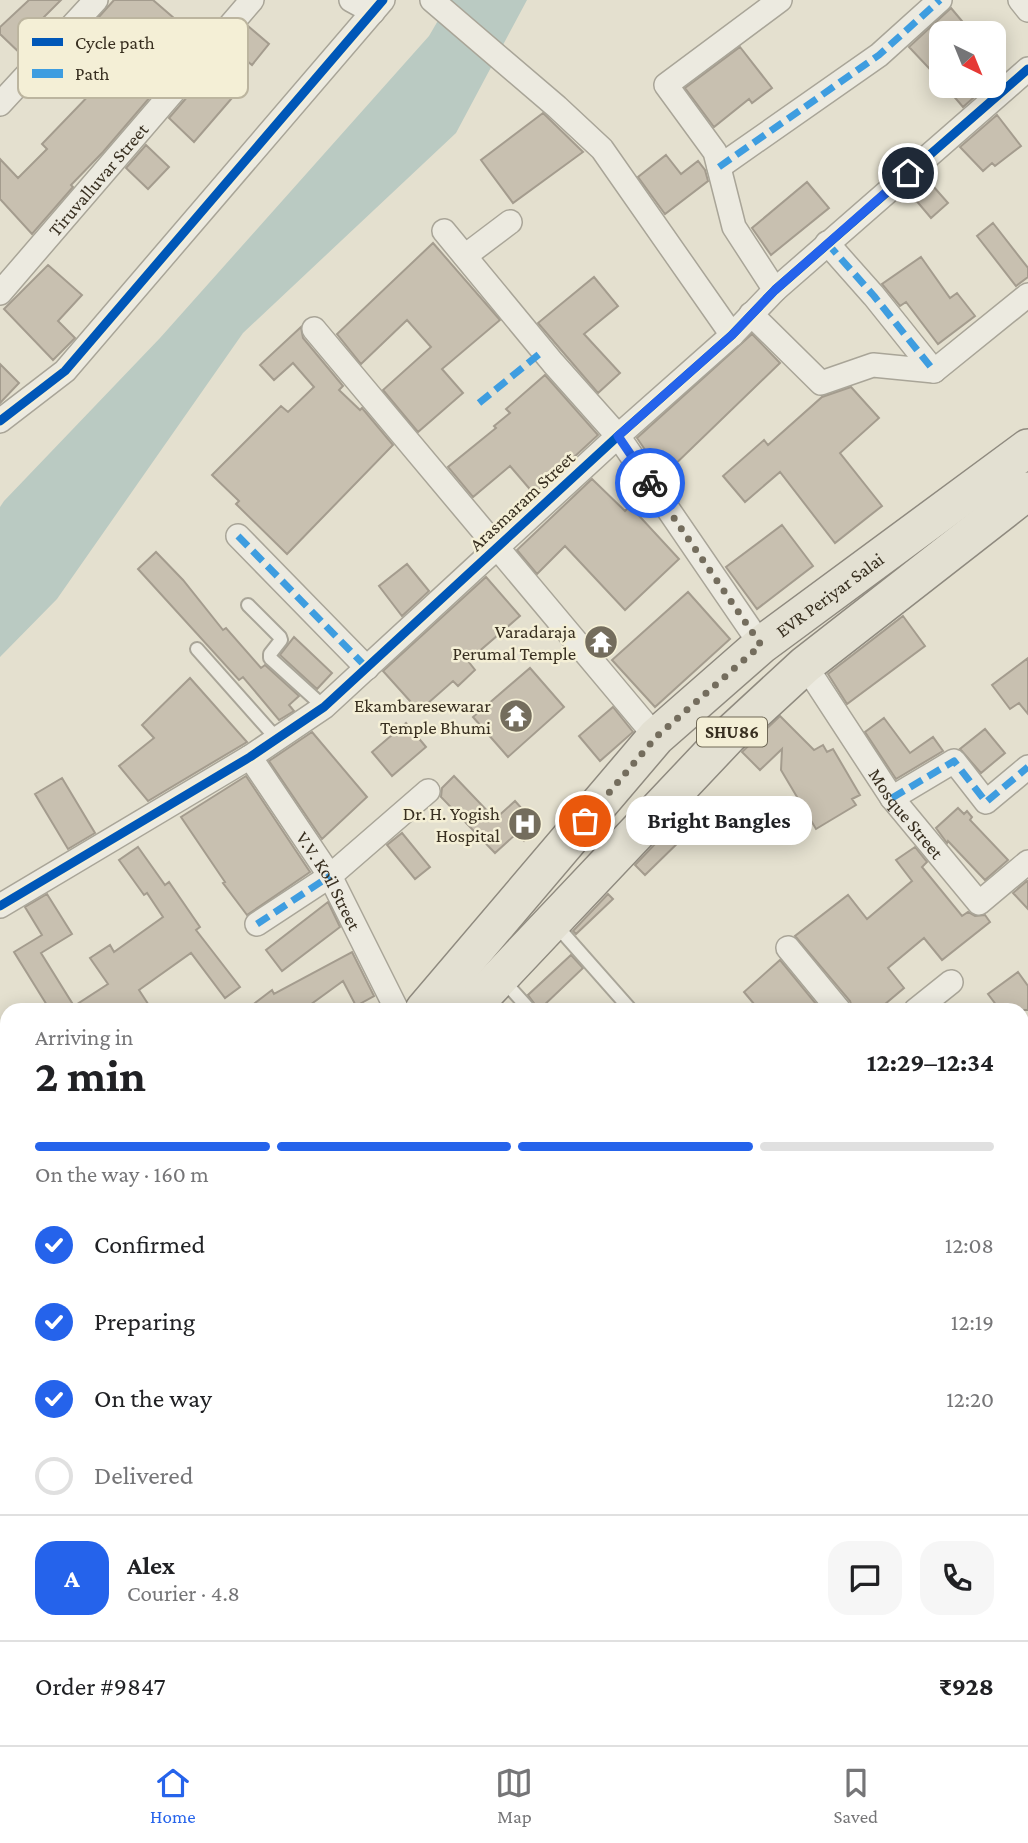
<!DOCTYPE html>
<html lang="en">
<head>
<meta charset="utf-8">
<style>
	:root { --surface:#fff; --page:#f6f6f6; --text:#202124; --muted:#757577; --line:#e0e0e0; --accent:#2563eb }
	body { margin:0; font-family:"Crimson Pro",serif; background:var(--page); color:var(--text); height:100vh; display:flex; flex-direction:column; font-size:26px; white-space:nowrap }
	* { box-sizing:border-box; margin:0 }
	p { font-size:23px; color:var(--muted) }
	.icon { flex:none; width:38px; height:38px; fill:none; stroke:currentColor; stroke-width:2; stroke-linecap:round; stroke-linejoin:round }
	.map { position:relative; flex:1; overflow:hidden }
	.drawer { position:absolute; left:0px; top:1003px; width:1029px; height:744px; display:flex; flex-direction:column; background:var(--surface); border-radius:21px 21px 0 0; box-shadow:0 4px 18px #0003 }
	.drawer>* { flex:none }
	.needle { width:46px; rotate:137deg }
	.tools { position:absolute; left:929px; top:21px; display:grid; gap:14px }
	.tools a { display:grid; place-items:center; width:77px; height:77px; border-radius:14px; background:var(--surface); box-shadow:0 4px 18px #0003; font-size:35px }
	.pin { position:absolute; display:grid; place-items:center; width:60px; height:60px; color:#fff; margin:-30px; border:4px solid #fff; border-radius:50%; box-shadow:0 2px 7px #0007 }
	.courier { position:absolute; display:grid; place-items:center; width:70px; height:70px; margin:-35px; border:5px solid #2563eb; border-radius:50%; background:#fff; color:#222; box-shadow:0 2px 9px #0007 }
	.bubble { position:absolute; height:49px; border-radius:21px; background:var(--surface); box-shadow:0 4px 18px #0003; font-size:23px; font-weight:700; line-height:49px; text-align:center }
	.summary em { font-style:normal; font-weight:700 }
	.summary div { display:flex; flex-direction:column-reverse }
	.summary { display:flex; align-items:center; justify-content:space-between; height:119px; padding:0 35px }
	h1 { font-size:46px; font-weight:700; line-height:52px }
	.bar { display:grid; grid-template-columns:repeat(4,1fr); gap:10px 7px; align-content:center; height:84px; padding:0 35px }
	.bar i { height:9px; border-radius:5px; background:var(--line) }
	.bar .on { background:var(--accent) }
	.bar p { grid-column:span 4 }
	.line { display:flex; align-items:center; gap:18px; padding:0 35px; border-top:2px solid var(--line) }
	.line div { flex:1 }
	.round { display:grid; place-items:center; flex:none; width:74px; height:74px; border-radius:21px; background:var(--page) }
	ol { padding:0 35px; list-style:none }
	li { display:flex; align-items:center; gap:21px; height:77px }
	li p { margin-inline-start:auto }
	li .icon { padding:7px; border-radius:50%; background:var(--accent); color:#fff; stroke-width:4 }
	li:last-child { color:var(--muted) }
	li i { width:38px; height:38px; border:4px solid var(--line); border-radius:50% }
	.tabs { display:flex; justify-content:space-around; align-items:center; height:98px; border-top:2px solid var(--line); background:var(--surface); font-size:19px; color:var(--muted) }
	.tabs a { display:grid; justify-items:center; gap:4px }
	.tabs .on { color:var(--accent) }
	.map>svg:first-child { display:block }
	.water { fill:#bacac2 }
	.building { fill:#c8c0b0; stroke:#a49c8e; stroke-width:2 }
	.lines { fill:none; stroke-linecap:round; stroke-linejoin:round }
	.service-casing { stroke:#a9a598; stroke-width:16 }
	.minor-casing { stroke:#a9a598; stroke-width:26 }
	.primary-casing { stroke:#8f8a7f; stroke-width:40 }
	.service { stroke:#eceae0; stroke-width:12 }
	.minor { stroke:#eceae0; stroke-width:23 }
	.primary { stroke:#e3e0d2; stroke-width:37 }
	.quiet { stroke:#3e9de0; stroke-width:7; stroke-dasharray:14 7; stroke-linecap:butt }
	.cycleway-casing { stroke:#f4efd6; stroke-width:13 }
	.cycleway { stroke:#0057b8; stroke-width:9 }
	.done { stroke:#746d5d; stroke-width:7; stroke-dasharray:0 12.6 }
	.route { stroke:#2563eb; stroke-width:9 }
	.labels { text-anchor:middle; dominant-baseline:central; stroke-width:5; stroke-linejoin:round; paint-order:stroke }
	.shield { fill:#f4efd6; stroke:#706957; stroke-width:2 }
	.shield-label { font-size:18px; font-weight:bold; fill:#382f20 }
	.street-label { font-size:19px; fill:#382f20; stroke:#f4efd6 }
	.poi-label { font-size:19px; fill:#382f20; stroke:#f4efd6; text-anchor:end }
	.key { fill:#f4efd6; stroke:#bcb59f; stroke-width:2 }
	.key-label { font-size:19px; fill:#382f20 }
</style>
</head>
<body>
<div class="map">
<svg width="1028" height="1745" viewBox="0 0 1028 1745">
	<rect width="100%" height="100%" fill="#e4e0cf"/>
	<path class="water" d="M 450,0 L 527,0 L 456,133 L 243,333 L 57,599 L 0,657 L 0,507 L 4,501 L 160,338 L 429,36 Z"/>
	<path class="building" d="M 29,0 L 61,0 L 38,23 L 47,32 L 24,57 L 0,34 L 0,27 Z
		M 114,0 L 153,0 L 197,38 L 185,53 L 187,54 L 103,152 L 71,185 L 73,187 L 32,234 L 0,199 L 0,159 L 18,178 L 47,149 L 42,144 L 96,88 L 94,86 L 112,67 L 81,37 Z
		M 951,8 L 972,33 L 942,33 L 942,82 L 909,47 Z
		M 248,26 L 269,44 L 252,65 L 230,47 Z
		M 740,47 L 772,88 L 752,103 L 749,99 L 714,127 L 685,88 Z
		M 207,74 L 232,98 L 194,142 L 169,118 Z
		M 945,86 L 975,86 L 980,92 L 963,107 Z
		M 543,113 L 583,152 L 513,203 L 481,160 Z
		M 997,115 L 1021,146 L 995,166 L 992,163 L 983,171 L 960,147 Z
		M 146,145 L 169,167 L 148,189 L 126,168 Z
		M 666,155 L 681,174 L 698,161 L 705,170 L 708,181 L 665,214 L 638,177 Z
		M 925,177 L 948,203 L 931,218 L 909,192 Z
		M 807,182 L 829,208 L 771,255 L 752,228 Z
		M 993,223 L 1028,268 L 1028,277 L 1016,286 L 977,236 Z
		M 433,243 L 500,320 L 442,369 L 463,393 L 418,432 L 383,390 L 431,347 L 407,320 L 361,364 L 337,334 Z
		M 921,257 L 950,298 L 957,293 L 975,316 L 938,344 L 906,302 L 900,306 L 882,284 Z
		M 48,265 L 82,295 L 58,321 L 75,338 L 53,360 L 4,309 Z
		M 594,277 L 618,306 L 584,334 L 620,373 L 598,393 L 538,323 Z
		M 301,327 L 303,338 L 343,386 L 339,390 L 360,410 L 362,408 L 393,445 L 287,554 L 236,504 L 239,501 L 212,475 L 281,406 L 288,412 L 314,387 L 293,363 L 274,380 L 260,365 Z
		M 752,334 L 780,363 L 663,476 L 637,438 Z
		M 0,364 L 19,383 L 0,403 Z
		M 545,375 L 598,435 L 534,494 L 510,466 L 473,497 L 448,467 L 496,428 L 494,426 L 510,413 L 506,409 Z
		M 851,387 L 879,418 L 840,453 L 882,506 L 835,543 L 780,472 L 745,502 L 723,476 L 764,440 L 768,445 L 822,397 Z
		M 592,479 L 625,511 L 630,506 L 679,559 L 625,610 L 565,546 L 537,574 L 517,550 Z
		M 782,525 L 813,566 L 757,609 L 726,567 Z
		M 156,552 L 183,580 L 223,630 L 226,628 L 261,668 L 265,665 L 299,696 L 289,705 L 294,711 L 279,720 L 243,677 L 239,680 L 138,569 Z
		M 407,564 L 429,591 L 402,616 L 379,586 Z
		M 486,577 L 520,616 L 468,661 L 475,670 L 458,686 L 453,681 L 419,711 L 383,671 Z
		M 688,592 L 730,639 L 655,707 L 612,660 Z
		M 903,616 L 925,646 L 847,704 L 828,674 Z
		M 294,637 L 332,673 L 317,689 L 280,655 Z
		M 1028,658 L 1028,714 L 1019,703 L 1010,709 L 992,685 Z
		M 530,668 L 564,707 L 508,757 L 473,717 Z
		M 190,678 L 247,742 L 148,801 L 119,766 L 154,738 L 142,725 Z
		M 613,707 L 633,732 L 600,761 L 579,736 Z
		M 780,716 L 814,750 L 823,745 L 827,752 L 833,749 L 860,795 L 852,799 L 856,805 L 816,829 L 781,770 L 782,749 L 760,770 L 742,752 Z
		M 884,718 L 910,753 L 933,737 L 943,751 L 896,779 L 865,732 Z
		M 406,723 L 426,747 L 392,776 L 372,752 Z
		M 985,729 L 1005,753 L 981,773 L 960,749 Z
		M 312,732 L 367,797 L 322,839 L 269,761 Z
		M 246,776 L 310,872 L 247,915 L 223,883 L 225,882 L 181,817 Z
		M 454,776 L 495,819 L 515,801 L 539,828 L 524,841 L 516,834 L 495,853 L 441,797 L 442,788 Z
		M 62,778 L 95,833 L 68,849 L 35,794 Z
		M 958,808 L 964,814 L 967,811 L 972,817 L 970,820 L 1008,860 L 985,880 L 948,841 L 947,843 L 936,828 Z
		M 675,823 L 686,835 L 645,875 L 635,865 Z
		M 402,833 L 430,867 L 415,879 L 387,845 Z
		M 138,847 L 165,885 L 169,882 L 200,927 L 196,930 L 240,987 L 225,998 L 191,953 L 139,990 L 152,1010 L 50,1010 L 14,952 L 42,935 L 25,907 L 47,894 L 72,934 L 41,953 L 74,1006 L 108,984 L 90,958 L 110,945 L 114,952 L 163,917 L 147,893 L 144,895 L 119,860 Z
		M 915,847 L 927,862 L 922,867 L 962,916 L 968,912 L 975,916 L 985,915 L 990,922 L 942,960 L 924,938 L 888,968 L 904,988 L 878,1010 L 853,1010 L 850,1001 L 795,936 L 848,895 L 867,919 L 912,881 L 896,860 Z
		M 1027,881 L 1028,881 L 1028,909 L 1013,893 Z
		M 608,894 L 613,899 L 576,934 L 573,931 Z
		M 328,902 L 340,927 L 282,971 L 266,950 Z
		M 352,952 L 374,996 L 356,1006 L 343,981 L 303,1010 L 246,1010 L 272,990 L 274,994 Z
		M 571,955 L 583,968 L 539,1010 L 528,995 Z
		M 780,960 L 821,1010 L 759,1010 L 744,992 Z
		M 1018,972 L 1028,986 L 1028,1010 L 1000,1010 L 988,994 Z"/>
	<g class="lines">
		<g class="service-casing">
			<path id="service" d="M 248,605 L 280,637 L 281,640 L 270,654 L 270,658 L 324,707
				M 197,649 L 277,739
				M 555,924 L 631,1010
				M 502,979 L 530,1010
				M 0,1722 L 7,1710
				M 0,1743 L 2,1745"/>
		</g>
		<g class="minor-casing">
			<g id="minor">
				<path d="M 351,0 L 373,12"/>
				<path d="M 432,0 L 557,107 L 602,149 L 732,335"/>
				<path d="M 1020,0 L 1028,10"/>
				<path d="M 0,104 L 96,0"/>
				<path d="M 719,167 L 879,55 L 940,0"/>
				<path d="M 444,231 L 553,363 L 618,436 L 761,645"/>
				<path d="M 827,243 L 874,296 L 934,371"/>
				<path d="M 465,256 L 510,222"/>
				<path d="M 775,290 L 734,227 L 715,152 L 666,85 L 780,0"/>
				<path id="s1" d="M 0,293 L 252,0"/>
				<path d="M 751,314 L 821,383 L 873,365 L 934,371 L 1028,295"/>
				<path d="M 314,329 L 656,737"/>
				<path d="M 0,421 L 65,371 L 383,0"/>
				<path d="M 238,536 L 367,668"/>
				<path id="s2" d="M 805,665 L 892,798 L 979,903 L 1028,862"/>
				<path id="s3" d="M 250,757 L 330,876 L 397,1010"/>
				<path d="M 892,798 L 954,761 L 986,802 L 1028,767"/>
				<path d="M 0,906 L 250,757 L 324,707 L 618,436 L 732,335 L 775,290 L 1028,69"/>
				<path d="M 257,924 L 330,876 L 428,791"/>
				<path d="M 788,948 L 839,1010"/>
				<path d="M 916,1010 L 951,982"/>
				<path d="M 1022,1113 L 1028,1108"/>
				<path d="M 0,1228 L 7,1240"/>
				<path d="M 1022,1282 L 1028,1290"/>
				<path d="M 0,1314 L 7,1310"/>
				<path d="M 1022,1460 L 1028,1469"/>
				<path d="M 694,1740 L 698,1745"/>
				<path d="M 986,1740 L 990,1745"/>
				<path d="M 468,1741 L 470,1740"/>
				<path d="M 152,1745 L 159,1740"/>
				<path d="M 727,1745 L 735,1740"/>
			</g>
		</g>
		<g class="primary-casing">
			<g id="primary">
				<path id="s4" d="M 424,1010 L 656,737 L 761,645 L 1028,448"/>
				<path d="M 469,1010 L 728,736 L 805,665 L 1028,491"/>
				<path d="M 0,1558 L 7,1544"/>
				<path d="M 0,1644 L 7,1629"/>
			</g>
		</g>
		<use href="#service" class="service"/>
		<use href="#minor" class="minor"/>
		<use href="#primary" class="primary"/>
		<path class="quiet" d="M 719,167 L 879,55 L 940,0
			M 827,243 L 874,296 L 934,371
			M 479,403 L 543,351
			M 238,536 L 367,668
			M 892,798 L 954,761 L 986,802 L 1028,767
			M 257,924 L 330,876"/>
		<g class="cycleway-casing">
			<path id="cycleway" d="M 0,421 L 65,371 L 383,0
				M 0,906 L 250,757 L 324,707 L 618,436 L 732,335 L 775,290 L 1028,69"/>
		</g>
		<use href="#cycleway" class="cycleway"/>
	</g>
	<g class="lines">
		<path class="done" d="M 585,821 L 656,737 L 761,645 L 650,483"/>
		<path class="route" d="M 650,483 L 618,436 L 732,335 L 775,290 L 908,173"/>
	</g>
	<defs>
		<g id="temple-disc" transform="scale(1.75)"><circle r="9.5" fill="#746d5d" stroke="#f4efd6"/><path d="M0-6L5-2H3V0L6.5 2.5H4V6H1.5V3h-3V6H-4V2.5H-6.5L-3 0V-2H-5Z" fill="#fff"/></g>
		<g id="hospital-disc" transform="scale(1.75)"><circle r="9.5" fill="#746d5d" stroke="#f4efd6"/><path d="M-5-5h3v3.5h4V-5h3V5h-3V1.5h-4V5h-3Z" fill="#fff"/></g>
	</defs>
	<g fill-rule="evenodd">
		<use href="#temple-disc" x="601" y="642"/>
		<use href="#temple-disc" x="516" y="716"/>
		<use href="#hospital-disc" x="525" y="824"/>
	</g>
	<g class="labels">
		<rect class="shield" x="697" y="717.5" width="70" height="29" rx="5"/>
		<g class="shield-label">
			<text x="732" y="732">SHU86</text>
		</g>
		<g class="street-label">
			<text stroke="none"><textPath href="#s1" startOffset="150">Tiruvalluvar Street</textPath></text>
			<text transform="translate(522 501) rotate(-43)">Arasmaram Street</text>
			<text stroke="none"><textPath href="#s4" startOffset="583">EVR Periyar Salai</textPath></text>
			<text stroke="none"><textPath href="#s2" startOffset="180">Mosque Street</textPath></text>
			<text stroke="none"><textPath href="#s3" startOffset="147">V.V. Koil Street</textPath></text>
		</g>
		<g class="poi-label">
			<text x="576" y="631">Varadaraja<tspan x="576" dy="22">Perumal Temple</tspan></text>
			<text x="491" y="705">Ekambaresewarar<tspan x="491" dy="22">Temple Bhumi</tspan></text>
			<text x="500" y="813">Dr. H. Yogish<tspan x="500" dy="22">Hospital</tspan></text>
		</g>
	</g>
	<rect x="18" y="18" width="230" height="80" rx="10" class="key"/>
	<rect x="32" y="38" width="31" height="8" fill="#0057b8"/>
	<rect x="32" y="69" width="31" height="9" fill="#3e9de0"/>
	<g class="key-label">
		<text x="75" y="49">Cycle path</text>
		<text x="75" y="80">Path</text>
	</g>
</svg>
<div class="tools">
<a><svg class="needle" viewBox="-14 -14 28 28"><path d="M0-13l5 13h-10z" fill="#e53935"/><path d="M0 13l5-13h-10z" fill="#757577"/></svg></a>
</div>
<div class="pin" style="left:585px;top:821px;background:#ea580c"><svg class="icon" aria-label="bag" viewBox="0 0 24 24"><path d="M5 8h14l-1 12H6zM9 8a3 3 0 0 1 6 0"/></svg></div>
<div class="pin" style="left:908px;top:173px;background:#1f2937"><svg class="icon" aria-label="home" viewBox="0 0 24 24"><path d="M3 11l9-7 9 7M6 9v11h12V9"/></svg></div>
<div class="courier" style="left:650px;top:483px"><svg class="icon" aria-label="bike" viewBox="0 0 24 24"><circle cx="6" cy="16" r="4"/><circle cx="18" cy="16" r="4"/><path d="M6 16l4-8h5l3 8M10 8l3 8H6M13 5h3"/></svg></div>
<div class="bubble" style="left:626px;top:796px;width:186px">Bright Bangles</div>
<section class="drawer">
<div class="summary"><div><h1>2 min</h1><p>Arriving in</p></div><em>12:29–12:34</em></div>
<div class="bar"><i class="on"></i><i class="on"></i><i class="on"></i><i></i><p>On the way · 160 m</p></div>
<ol>
<li><svg class="icon" aria-label="check" viewBox="0 0 24 24"><path d="M5 12l5 5 9-10"/></svg>Confirmed<p>12:08</p></li>
<li><svg class="icon" aria-label="check" viewBox="0 0 24 24"><path d="M5 12l5 5 9-10"/></svg>Preparing<p>12:19</p></li>
<li><svg class="icon" aria-label="check" viewBox="0 0 24 24"><path d="M5 12l5 5 9-10"/></svg>On the way<p>12:20</p></li>
<li><i></i>Delivered</li>
</ol>
<div class="line" style="height:126px"><b class="round" style="background:var(--accent);color:#fff">A</b><div><b>Alex</b><p>Courier · 4.8</p></div><a class="round"><svg class="icon" aria-label="chat" viewBox="0 0 24 24"><path d="M4 5h16v11H9l-5 4z"/></svg></a><a class="round"><svg class="icon" aria-label="phone" viewBox="0 0 24 24"><path d="M5 4h4l2 5-3 2q2 4 5 5l2-3 5 2v4C11 20 4 13 5 4z"/></svg></a></div>
<div class="line" style="height:91px"><div>Order #9847</div><b>₹928</b></div>
</section>
</div>
<nav class="tabs">
<a class="on"><svg class="icon" aria-label="home" viewBox="0 0 24 24"><path d="M3 11l9-7 9 7M6 9v11h12V9"/></svg>Home</a>
<a><svg class="icon" aria-label="map" viewBox="0 0 24 24"><path d="M3 6l6-2 6 2 6-2v14l-6 2-6-2-6 2zM9 4v14M15 6v14"/></svg>Map</a>
<a><svg class="icon" aria-label="saved" viewBox="0 0 24 24"><path d="M7 4h10v16l-5-4-5 4z"/></svg>Saved</a>
</nav>
</body>
</html>
